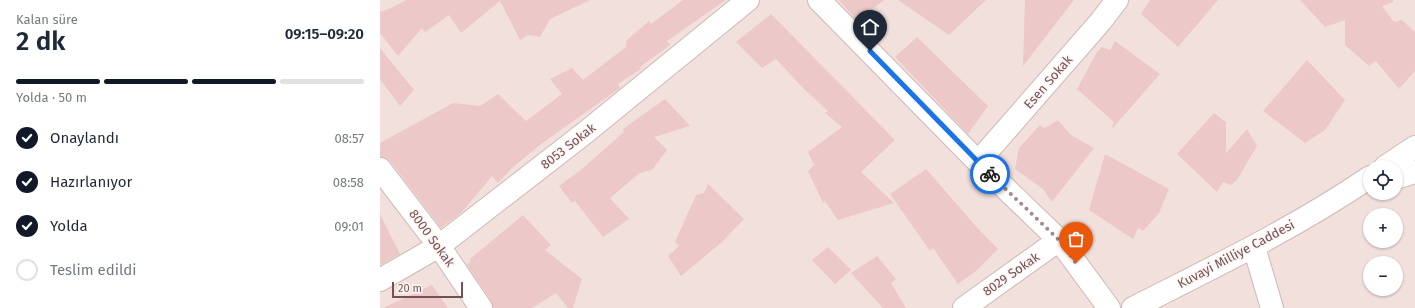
<!DOCTYPE html>
<html lang="tr">
<head>
<meta charset="utf-8">
<style>
	:root { --surface:#fff; --page:#f2f2f3; --text:#1f2937; --muted:#747a83; --line:#e0e1e3; --accent:#111827 }
	body { margin:0; font-family:"Fira Sans",sans-serif; background:var(--page); color:var(--text); height:100vh; display:flex; flex-direction:column; font-size:15px; white-space:nowrap }
	* { box-sizing:border-box; margin:0 }
	p { font-size:13px; color:var(--muted) }
	.icon { flex:none; width:22px; height:22px; fill:none; stroke:currentColor; stroke-width:2; stroke-linecap:round; stroke-linejoin:round }
	.map { position:relative; flex:1; overflow:hidden }
	.panel { display:flex; flex-direction:column; background:var(--surface); width:380px }
	.panel>* { flex:none }
	.fabs { position:absolute; left:983px; top:160px; display:grid; gap:8px }
	.fabs a { display:grid; place-items:center; width:40px; height:40px; border-radius:50%; background:var(--surface); box-shadow:0 1px 3px #0004; font-size:20px }
	.scale { position:absolute; left:12px; bottom:10px; width:71px; box-sizing:border-box; padding-left:4px; border:2px solid #745253; border-top:0; font-size:11px; line-height:14px; white-space:nowrap; color:#745253; -webkit-text-stroke:3px #fdf5f3; paint-order:stroke }
	.pin { position:absolute; display:grid; place-items:center; width:34px; height:34px; color:#fff; margin:-41px -17px; border-radius:50% 50% 50% 0; rotate:-45deg; box-shadow:0 0 4px #0007 }
	.pin .icon { rotate:45deg }
	.courier { position:absolute; display:grid; place-items:center; width:40px; height:40px; margin:-20px; border:3px solid #1a73e8; border-radius:50%; background:#fff; color:#222; box-shadow:0 1px 5px #0007 }
	.overview em { font-style:normal; font-weight:600 }
	.overview div { display:flex; flex-direction:column-reverse }
	.overview { display:flex; align-items:center; justify-content:space-between; height:68px; padding:0 16px }
	h1 { font-size:26px; font-weight:600; line-height:30px }
	.bar { display:grid; grid-template-columns:repeat(4,1fr); gap:6px 4px; align-content:center; height:48px; padding:0 16px }
	.bar i { height:5px; border-radius:3px; background:var(--line) }
	.bar .on { background:var(--accent) }
	.bar p { grid-column:span 4 }
	ol { padding:0 16px; list-style:none }
	li { display:flex; align-items:center; gap:12px; height:44px }
	li p { margin-inline-start:auto }
	li .icon { padding:4px; border-radius:50%; background:var(--accent); color:#fff; stroke-width:4 }
	li:last-child { color:var(--muted) }
	li i { width:22px; height:22px; border:2px solid var(--line); border-radius:50% }
	main { display:flex; flex:1; min-height:0 }
	.map>svg:first-child { display:block }
	.residential { fill:#f2e0dc; fill-rule:evenodd }
	.building { fill:#edc8c8 }
	.lines { fill:none; stroke-linecap:round; stroke-linejoin:round }
	.minor-casing { stroke:#ceb8b6; stroke-width:24 }
	.secondary-casing { stroke:#d3b8b6; stroke-width:24 }
	.minor { stroke:#fff; stroke-width:22 }
	.secondary { stroke:#fff; stroke-width:22 }
	.done { stroke:#a38989; stroke-width:4; stroke-dasharray:0 7.2 }
	.route { stroke:#1a73e8; stroke-width:5 }
	.labels { text-anchor:middle; dominant-baseline:central; stroke-width:3; stroke-linejoin:round; paint-order:stroke }
	.street-label { font-size:13px; fill:#745253; stroke:#fdf5f3 }
</style>
</head>
<body>
<main>
<section class="panel">
<div class="overview"><div><h1>2 dk</h1><p>Kalan süre</p></div><em>09:15–09:20</em></div>
<div class="bar"><i class="on"></i><i class="on"></i><i class="on"></i><i></i><p>Yolda · 50 m</p></div>
<ol>
<li><svg class="icon" aria-label="check" viewBox="0 0 24 24"><path d="M5 12l5 5 9-10"/></svg>Onaylandı<p>08:57</p></li>
<li><svg class="icon" aria-label="check" viewBox="0 0 24 24"><path d="M5 12l5 5 9-10"/></svg>Hazırlanıyor<p>08:58</p></li>
<li><svg class="icon" aria-label="check" viewBox="0 0 24 24"><path d="M5 12l5 5 9-10"/></svg>Yolda<p>09:01</p></li>
<li><i></i>Teslim edildi</li>
</ol>
</section>
<div class="map">
<svg width="1035" height="308" viewBox="0 0 1035 308">
	<rect width="100%" height="100%" fill="#fbf0ed"/>
	<path class="residential" d="M 0,0 L 1035,0 L 1035,308 L 0,308 ZM 990,167 L 1016,167 L 1016,193 L 990,193 ZM 990,215 L 1016,215 L 1016,241 L 990,241 ZM 990,263 L 1016,263 L 1016,289 L 990,289 Z"/>
	<path class="building" d="M 26,0 L 210,0 L 170,19 L 160,37 L 148,35 L 140,40 L 120,1 L 81,33 L 69,15 L 45,32 L 42,28 L 18,56 L 0,33 L 0,12 L 11,8 Z
		M 303,0 L 346,0 L 287,41 L 290,45 L 260,67 L 261,69 L 238,84 L 240,88 L 161,144 L 132,168 L 118,183 L 112,176 L 82,212 L 61,228 L 10,161 L 0,157 L 0,143 L 73,103 L 100,106 L 118,94 L 146,121 L 182,94 L 170,79 L 192,68 L 203,80 L 246,47 L 246,41 L 269,21 L 271,24 Z
		M 459,0 L 504,0 L 477,21 Z
		M 518,0 L 606,0 L 569,35 Z
		M 645,0 L 694,0 L 643,66 Z
		M 770,0 L 838,0 L 798,47 L 761,14 Z
		M 920,0 L 1013,0 L 1013,2 L 1002,6 L 1014,22 L 1022,20 L 1035,32 L 1035,71 L 1019,89 L 996,61 L 989,66 L 965,45 L 965,20 L 945,27 Z
		M 391,14 L 515,140 L 481,172 L 514,203 L 458,220 L 445,201 L 443,203 L 428,171 L 434,165 L 428,152 L 462,127 L 445,113 L 448,111 L 425,90 L 396,59 L 382,68 L 356,42 Z
		M 537,37 L 608,106 L 588,134 L 515,57 Z
		M 735,41 L 780,74 L 731,130 L 734,122 L 697,89 L 717,52 L 722,47 L 730,50 Z
		M 0,48 L 34,90 L 20,106 L 0,79 Z
		M 927,60 L 965,100 L 945,130 L 925,143 L 883,111 Z
		M 285,99 L 310,126 L 274,137 L 287,150 L 272,170 L 260,173 L 230,198 L 249,219 L 223,237 L 195,201 L 192,203 L 179,186 L 203,168 L 244,132 L 243,129 Z
		M 834,113 L 846,122 L 846,153 L 867,129 L 877,146 L 857,180 L 851,185 L 843,182 L 837,192 L 797,154 Z
		M 678,120 L 691,135 L 714,148 L 672,202 L 663,189 L 635,169 L 639,148 L 660,125 L 665,128 Z
		M 725,154 L 789,189 L 779,213 L 763,231 L 758,228 L 753,239 L 709,210 Z
		M 546,169 L 602,233 L 618,249 L 596,271 L 578,284 L 553,248 L 550,251 L 510,194 Z
		M 328,184 L 364,219 L 341,243 L 301,276 L 288,256 L 299,246 L 295,242 L 316,195 L 324,193 Z
		M 0,214 L 20,254 L 0,266 Z
		M 143,215 L 171,245 L 165,250 L 202,279 L 193,308 L 188,308 L 176,293 L 152,308 L 113,308 L 111,301 L 87,265 L 91,261 L 90,259 Z
		M 448,247 L 471,270 L 455,284 L 432,260 Z
		M 497,256 L 516,279 L 511,283 L 526,308 L 503,308 L 471,273 Z
		M 52,285 L 68,308 L 3,308 Z"/>
	<g class="lines">
		<g class="minor-casing">
			<path id="minor" d="M 439,0 L 598,162 L 679,240 L 729,308
				M 598,162 L 721,21 L 737,0
				M 0,169 L 59,246 L 101,308
				M 874,247 L 892,308
				M 0,280 L 59,246 L 206,132 L 368,0
				M 584,308 L 679,240"/>
		</g>
		<g class="secondary-casing">
			<path id="secondary" d="M 1005,167 L 1035,147
				M 1016,178 L 1035,172
				M 753,308 C 834,267 915,228 990,177"/>
		</g>
		<use href="#minor" class="minor"/>
		<use href="#secondary" class="secondary"/>
	</g>
	<g class="lines">
		<path class="done" d="M 610,174 L 679,240 L 696,263"/>
		<path class="route" d="M 490,51 L 610,174"/>
	</g>
	<g class="labels">
		<g class="street-label">
			<text transform="translate(668 82) rotate(-49)">Esen Sokak</text>
			<text transform="translate(188 146) rotate(-38)">8053 Sokak</text>
			<text transform="translate(52 238) rotate(54)">8000 Sokak</text>
			<text transform="translate(856 254) rotate(-28)">Kuvayi Milliye Caddesi</text>
			<text transform="translate(631 274) rotate(-35)">8029 Sokak</text>
		</g>
	</g>
</svg>
<div class="fabs">
<a><svg class="icon" aria-label="locate" viewBox="0 0 24 24"><circle cx="12" cy="12" r="6"/><path d="M12 2v4M12 18v4M2 12h4M18 12h4"/></svg></a>
<a>+</a>
<a>−</a>
</div>
<div class="scale">20 m</div>
<div class="pin" style="left:696px;top:263px;background:#ea580c"><svg class="icon" aria-label="bag" viewBox="0 0 24 24"><path d="M5 8h14l-1 12H6zM9 8a3 3 0 0 1 6 0"/></svg></div>
<div class="pin" style="left:490px;top:51px;background:#1f2937"><svg class="icon" aria-label="home" viewBox="0 0 24 24"><path d="M3 11l9-7 9 7M6 9v11h12V9"/></svg></div>
<div class="courier" style="left:610px;top:174px"><svg class="icon" aria-label="bike" viewBox="0 0 24 24"><circle cx="6" cy="16" r="4"/><circle cx="18" cy="16" r="4"/><path d="M6 16l4-8h5l3 8M10 8l3 8H6M13 5h3"/></svg></div>
</div>
</main>
</body>
</html>
